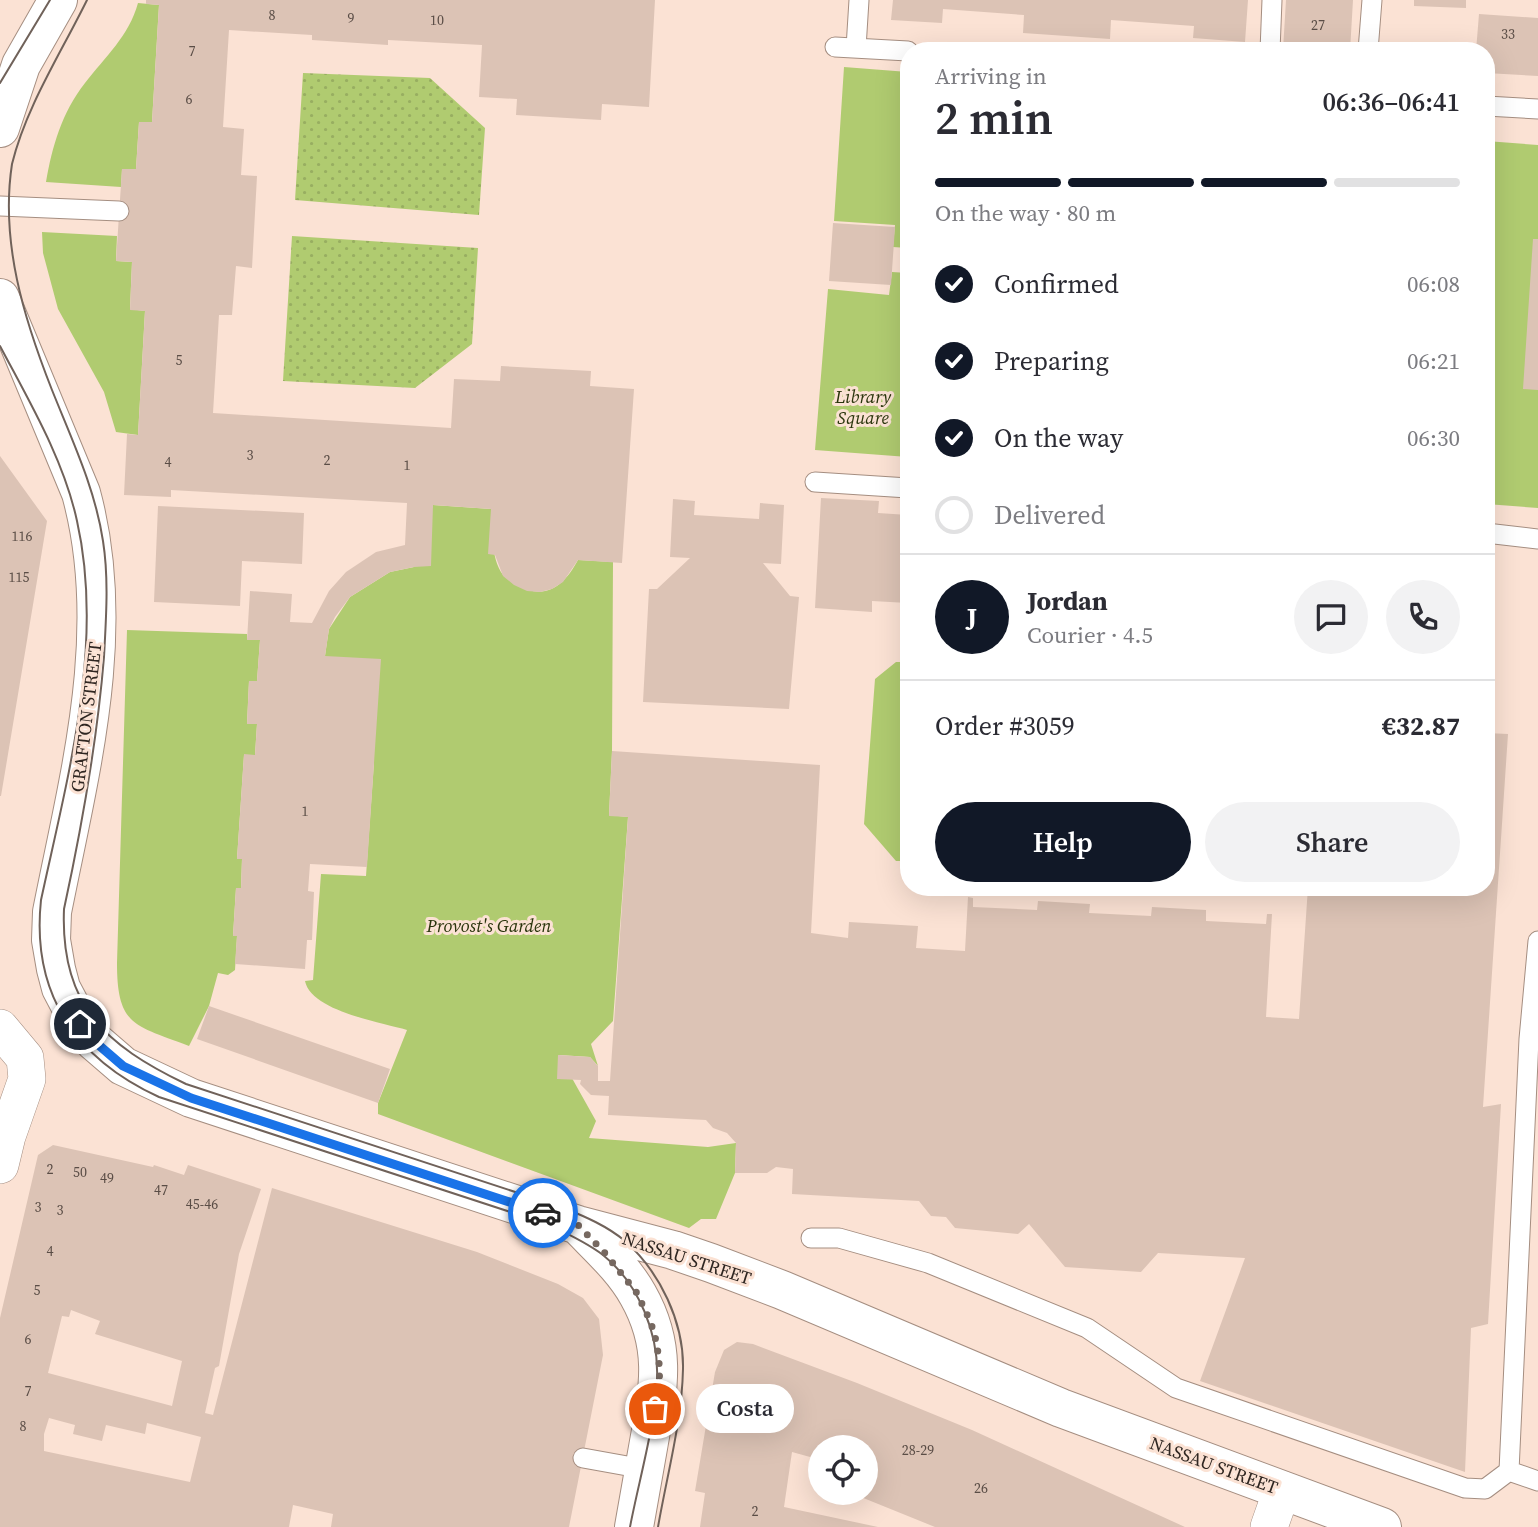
<!DOCTYPE html>
<html lang="en">
<head>
<meta charset="utf-8">
<style>
	:root { --surface:#fff; --page:#f2f2f3; --text:#2b2b33; --muted:#7c7c81; --line:#e1e1e2; --accent:#111827 }
	body { margin:0; font-family:"Source Serif 4",serif; background:var(--page); color:var(--text); height:100vh; display:flex; flex-direction:column; font-size:26px; white-space:nowrap }
	* { box-sizing:border-box; margin:0 }
	p { font-size:23px; color:var(--muted) }
	.icon { flex:none; width:38px; height:38px; fill:none; stroke:currentColor; stroke-width:2; stroke-linecap:round; stroke-linejoin:round }
	.map { position:relative; flex:1; overflow:hidden }
	.details { position:absolute; left:900px; top:42px; width:595px; height:854px; display:flex; flex-direction:column; background:var(--surface); border-radius:28px; box-shadow:0 7px 28px #0002 }
	.details>* { flex:none }
	.tools { position:absolute; left:808px; top:1435px; display:grid; gap:14px }
	.tools a { display:grid; place-items:center; width:70px; height:70px; border-radius:50%; background:var(--surface); box-shadow:0 7px 28px #0002; font-size:35px }
	.pin { position:absolute; display:grid; place-items:center; width:60px; height:60px; color:#fff; margin:-30px; border:4px solid #fff; border-radius:50%; box-shadow:0 2px 7px #0007 }
	.courier { position:absolute; display:grid; place-items:center; width:70px; height:70px; margin:-35px; border:5px solid #1a73e8; border-radius:50%; background:#fff; color:#222; box-shadow:0 2px 9px #0007 }
	.bubble { position:absolute; height:49px; border-radius:24px; background:var(--surface); box-shadow:0 7px 28px #0002; font-size:23px; font-weight:600; line-height:49px; text-align:center }
	.headline em { font-style:normal; font-weight:600 }
	.headline div { display:flex; flex-direction:column-reverse }
	.headline { display:flex; align-items:center; justify-content:space-between; height:119px; padding:0 35px }
	h1 { font-size:46px; font-weight:600; line-height:52px }
	.bar { display:grid; grid-template-columns:repeat(4,1fr); gap:10px 7px; align-content:center; height:84px; padding:0 35px }
	.bar i { height:9px; border-radius:5px; background:var(--line) }
	.bar .selected { background:var(--accent) }
	.bar p { grid-column:span 4 }
	.line { display:flex; align-items:center; gap:18px; padding:0 35px; border-top:2px solid var(--line) }
	.line div { flex:1 }
	.round { display:grid; place-items:center; flex:none; width:74px; height:74px; border-radius:37px; background:var(--page) }
	ol { padding:0 35px; list-style:none }
	li { display:flex; align-items:center; gap:21px; height:77px }
	li p { margin-inline-start:auto }
	li .icon { padding:7px; border-radius:50%; background:var(--accent); color:#fff; stroke-width:4 }
	li:last-child { color:var(--muted) }
	li i { width:38px; height:38px; border:4px solid var(--line); border-radius:50% }
	.primary-button { display:flex; gap:14px; margin-top:auto; padding:14px 35px }
	.primary-button a { flex:1; height:80px; border-radius:42px; background:var(--accent); color:#fff; font-size:28px; font-weight:600; line-height:80px; text-align:center }
	.primary-button a+a { background:var(--page); color:var(--text) }
	.map>svg:first-child { display:block }
	.grass { fill:url(#grass-dots) }
	.garden { fill:#b0cb70 }
	.building { fill:#dcc3b5; fill-rule:evenodd }
	.lines { fill:none; stroke-linecap:round; stroke-linejoin:round }
	.lane-casing { stroke:#a58e81; stroke-width:21 }
	.street-casing { stroke:#a58e81; stroke-width:38 }
	.secondary-casing { stroke:#a58e81; stroke-width:40 }
	.lane { stroke:#fff; stroke-width:19 }
	.street { stroke:#fff; stroke-width:37 }
	.secondary { stroke:#fff; stroke-width:38 }
	.tram { stroke:#70625a; stroke-width:2 }
	.done { stroke:#766860; stroke-width:7; stroke-dasharray:0 12.6 }
	.route { stroke:#1a73e8; stroke-width:9 }
	.labels { text-anchor:middle; dominant-baseline:central; stroke-width:6; stroke-linejoin:round; paint-order:stroke }
	.number-label { font-size:14px; fill:#5a4d46 }
	.park-label { font-size:18px; font-style:italic; fill:#2a350c; stroke:#fbe2d4 }
	.street-label { font-size:18px; fill:#2f2621; stroke:#fbe2d4 }
</style>
</head>
<body>
<div class="map">
<svg width="1538" height="1527" viewBox="0 0 1538 1527">
	<defs>
		<pattern id="grass-dots" width="8" height="8" patternUnits="userSpaceOnUse" patternTransform="scale(1.75)"><rect width="8" height="8" fill="#b0cb70"/><path d="M2 2h.1M6 6h.1" fill="none" stroke="#98ae61" stroke-width="1.8" stroke-linecap="round"/></pattern>
	</defs>
	<rect width="100%" height="100%" fill="#fbe2d4"/>
	<path class="grass" d="M 303,73 L 430,78 L 485,128 L 479,215 L 295,200 Z
		M 292,236 L 478,248 L 472,344 L 415,388 L 283,381 Z"/>
	<path class="garden" d="M 138,3 L 159,5 L 152,122 L 139,122 L 136,169 L 122,169 L 121,187 L 46,182 C 52,147 62,112 85,83 C 105,57 129,36 138,3 Z
		M 844,67 L 908,72 L 908,248 L 893,247 L 895,225 L 834,221 Z
		M 1486,141 L 1538,145 L 1538,508 L 1486,504 Z
		M 42,232 L 117,236 L 116,261 L 132,262 L 130,309 L 145,311 L 138,435 L 116,432 L 104,392 L 58,309 L 43,253 Z
		M 892,272 L 908,273 L 908,457 L 815,450 L 828,289 L 889,295 Z
		M 433,505 L 491,509 C 493,529 490,557 503,575 C 505,578 512,581 516,584 C 545,602 564,586 578,560 L 613,562 L 612,751 L 609,815 L 628,817 L 613,1021 L 591,1044 L 598,1066 L 590,1057 L 559,1055 L 596,1121 L 589,1138 L 708,1147 L 736,1143 L 735,1173 L 716,1219 L 701,1219 L 689,1228 L 378,1114 L 378,1103 L 407,1030 C 380,1022 311,1011 305,981 L 313,980 L 321,874 L 366,876 L 374,762 L 325,656 L 327,642 L 329,629 L 350,597 L 390,572 L 414,567 Z
		M 127,630 L 247,634 L 247,640 L 260,640 L 257,681 L 249,681 L 247,724 L 257,724 L 255,755 L 244,755 L 237,859 L 242,859 L 241,888 L 236,888 L 233,936 L 237,936 L 235,970 L 228,975 L 218,973 L 209,1006 L 189,1046 C 135,1025 117,1027 117,963 Z
		M 896,662 L 908,662 L 908,861 L 896,861 L 864,824 L 875,679 Z"/>
	<path class="building" d="M 146,0 L 655,0 L 649,107 L 602,104 L 601,120 L 516,115 L 517,99 L 479,97 L 482,45 L 388,40 L 388,45 L 312,40 L 312,35 L 229,30 L 223,127 L 244,129 L 241,175 L 257,176 L 252,268 L 236,266 L 232,315 L 219,315 L 213,413 L 451,428 L 454,379 L 500,381 L 501,366 L 591,371 L 590,386 L 634,389 L 622,563 L 578,560 L 563,582 L 552,589 L 540,592 L 527,591 L 514,585 L 503,576 L 495,555 L 488,554 L 491,509 L 433,505 L 431,566 L 414,567 L 390,572 L 350,597 L 335,617 L 329,629 L 325,656 L 381,659 L 367,867 L 310,864 L 308,891 L 314,892 L 312,940 L 307,940 L 305,969 L 235,964 L 237,936 L 233,936 L 236,888 L 241,888 L 242,859 L 237,859 L 244,754 L 255,755 L 257,724 L 247,724 L 249,681 L 257,681 L 260,640 L 247,640 L 250,591 L 292,594 L 290,622 L 312,623 L 329,591 L 346,572 L 376,552 L 405,545 L 407,503 L 171,490 L 171,497 L 124,495 L 127,434 L 138,435 L 145,311 L 130,310 L 132,262 L 116,261 L 122,169 L 136,169 L 139,122 L 152,122 L 159,5 L 146,4 Z
		M 893,0 L 1248,0 L 1245,42 L 1193,38 L 1194,26 L 1111,20 L 1110,39 L 1023,33 L 1024,15 L 943,9 L 942,23 L 891,20 Z
		M 1286,0 L 1353,0 L 1350,51 L 1283,50 Z
		M 1414,0 L 1466,0 L 1466,8 L 1414,6 Z
		M 1479,14 L 1538,18 L 1538,76 L 1486,73 L 1486,51 L 1476,51 Z
		M 833,223 L 895,227 L 891,285 L 829,281 Z
		M 1533,239 L 1538,239 L 1538,390 L 1523,389 Z
		M 0,456 L 47,521 L 1,796 L 0,796 Z
		M 821,498 L 879,501 L 878,513 L 908,515 L 908,603 L 872,601 L 872,612 L 815,608 Z
		M 673,499 L 695,501 L 694,515 L 759,519 L 760,503 L 784,505 L 781,564 L 763,563 L 790,596 L 799,597 L 789,709 L 643,702 L 649,589 L 657,589 L 690,558 L 670,557 Z
		M 158,506 L 304,513 L 302,564 L 242,561 L 240,606 L 154,602 Z
		M 1486,733 L 1508,734 L 1483,1107 L 1501,1104 L 1488,1324 L 1471,1328 L 1465,1472 L 1200,1381 L 1245,1258 L 1158,1253 L 1141,1272 L 1065,1267 L 1029,1224 L 1018,1234 L 955,1228 L 946,1217 L 931,1216 L 919,1201 L 792,1194 L 793,1169 L 776,1167 L 767,1173 L 735,1173 L 736,1143 L 727,1133 L 713,1128 L 706,1120 L 608,1115 L 609,1096 L 591,1095 L 580,1084 L 581,1080 L 557,1079 L 558,1055 L 590,1057 L 598,1066 L 598,1081 L 610,1081 L 628,817 L 609,816 L 612,751 L 820,765 L 811,933 L 848,938 L 849,922 L 918,926 L 916,948 L 965,951 L 968,897 L 973,898 L 973,907 L 1037,910 L 1038,901 L 1090,904 L 1089,913 L 1151,916 L 1152,907 L 1206,910 L 1206,921 L 1266,924 L 1267,914 L 1272,914 L 1266,1017 L 1299,1019 L 1308,887 L 1486,887 Z
		M 209,1006 L 390,1069 L 378,1103 L 197,1039 Z
		M 53,1145 L 153,1167 L 154,1165 L 184,1175 L 188,1165 L 261,1189 L 239,1254 L 219,1366 L 215,1368 L 205,1413 L 213,1415 L 272,1188 L 477,1252 L 558,1284 L 583,1298 L 599,1319 L 603,1355 L 569,1527 L 331,1527 L 333,1514 L 293,1505 L 289,1527 L 0,1527 L 0,1318 L 38,1155 ZM 71,1310 L 100,1321 L 95,1334 L 182,1361 L 172,1406 L 48,1373 L 62,1316 L 69,1317 ZM 49,1418 L 75,1425 L 73,1434 L 102,1441 L 106,1425 L 145,1434 L 147,1423 L 201,1437 L 190,1482 L 44,1451 L 44,1434 Z
		M 737,1342 L 753,1344 L 857,1383 L 972,1430 L 1185,1527 L 935,1527 L 851,1493 L 866,1493 L 866,1447 L 821,1447 L 821,1460 L 792,1452 L 784,1507 L 878,1527 L 700,1527 L 705,1493 L 695,1491 L 715,1372 L 724,1350 Z"/>
	<g class="lines">
		<g class="lane-casing">
			<path id="lane" d="M 835,47 L 908,51
				M 856,48 L 859,0
				M 1270,51 L 1272,0
				M 1368,51 L 1372,0
				M 1486,106 L 1538,109
				M 0,206 L 119,211
				M 815,482 L 908,488
				M 1486,533 L 1538,539
				M 811,1238 L 839,1238 L 928,1263 L 1087,1328 L 1176,1388 L 1465,1488 L 1485,1489 L 1509,1471 L 1529,1039 L 1538,941
				M 583,1458 L 644,1469
				M 1509,1471 L 1538,1481"/>
		</g>
		<g class="street-casing">
			<path id="street" d="M 0,1028 L 25,1058 L 27,1079 L 7,1136 L 0,1165
				M 1269,1527 L 1282,1490"/>
		</g>
		<g class="secondary-casing">
			<path id="secondary" d="M 0,128 L 21,65 L 58,0
				M 0,298 L 81,493 C 119,632 79,775 52,912 L 51,940 L 56,969 L 61,988 L 80,1024 L 94,1041 L 123,1066 L 191,1098 L 578,1225 L 673,1250 L 711,1263 L 782,1290 L 1061,1408 L 1382,1527
				M 578,1225 C 599,1247 623,1268 638,1295 C 667,1346 659,1387 649,1442 C 644,1470 639,1499 634,1527"/>
		</g>
		<use href="#lane" class="lane"/>
		<use href="#street" class="street"/>
		<use href="#secondary" class="secondary"/>
		<path class="tram" d="M 87,0 C 61,53 26,107 12,164 C 0,242 24,319 52,390 C 72,440 95,488 103,541 C 109,579 106,619 104,657 C 97,742 82,826 64,909 C 60,1005 105,1045 186,1084 L 564,1208 C 586,1217 607,1226 625,1241 C 660,1272 684,1322 683,1369 C 682,1421 667,1475 658,1527
			M 0,83 L 50,0
			M 0,346 C 29,401 64,460 77,521 C 105,645 67,779 41,900 C 31,994 76,1059 159,1097 L 547,1224 C 566,1233 586,1242 603,1255 C 639,1284 659,1334 657,1379 C 655,1426 639,1480 630,1527"/>
	</g>
	<g class="lines">
		<path class="done" d="M 543,1213 L 578,1225 L 604,1252 L 637,1293 L 651,1323 L 657,1344 L 660,1372 L 655,1409"/>
		<path class="route" d="M 80,1024 L 94,1041 L 123,1066 L 191,1098 L 543,1213"/>
	</g>
	<g class="labels">
		<g class="number-label">
			<text x="272" y="15">8</text>
			<text x="351" y="18">9</text>
			<text x="437" y="20">10</text>
			<text x="1318" y="25">27</text>
			<text x="1508" y="34">33</text>
			<text x="192" y="51">7</text>
			<text x="189" y="99">6</text>
			<text x="179" y="360">5</text>
			<text x="250" y="455">3</text>
			<text x="327" y="460">2</text>
			<text x="168" y="462">4</text>
			<text x="407" y="465">1</text>
			<text x="22" y="536">116</text>
			<text x="19" y="577">115</text>
			<text x="305" y="811">1</text>
			<text x="50" y="1169">2</text>
			<text x="80" y="1172">50</text>
			<text x="107" y="1178">49</text>
			<text x="161" y="1190">47</text>
			<text x="202" y="1204">45-46</text>
			<text x="38" y="1207">3</text>
			<text x="60" y="1210">3</text>
			<text x="50" y="1251">4</text>
			<text x="37" y="1290">5</text>
			<text x="28" y="1339">6</text>
			<text x="28" y="1391">7</text>
			<text x="23" y="1426">8</text>
			<text x="918" y="1450">28-29</text>
			<text x="981" y="1488">26</text>
			<text x="755" y="1511">2</text>
		</g>
		<g class="park-label">
			<text x="863" y="396">Library<tspan x="863" dy="21">Square</tspan></text>
			<text x="489" y="925">Provost's Garden</text>
		</g>
		<g class="street-label">
			<text transform="translate(86 717) rotate(-83)">GRAFTON STREET</text>
			<text transform="translate(687 1258) rotate(18)">NASSAU STREET</text>
			<text transform="translate(1214 1465) rotate(20)">NASSAU STREET</text>
		</g>
	</g>
</svg>
<div class="tools">
<a><svg class="icon" aria-label="locate" viewBox="0 0 24 24"><circle cx="12" cy="12" r="6"/><path d="M12 2v4M12 18v4M2 12h4M18 12h4"/></svg></a>
</div>
<div class="pin" style="left:655px;top:1409px;background:#ea580c"><svg class="icon" aria-label="bag" viewBox="0 0 24 24"><path d="M5 8h14l-1 12H6zM9 8a3 3 0 0 1 6 0"/></svg></div>
<div class="pin" style="left:80px;top:1024px;background:#1f2937"><svg class="icon" aria-label="home" viewBox="0 0 24 24"><path d="M3 11l9-7 9 7M6 9v11h12V9"/></svg></div>
<div class="courier" style="left:543px;top:1213px"><svg class="icon" aria-label="car" viewBox="0 0 24 24"><path d="M5 17H2v-5l4-1 3-4h7l3 4 3 1v5h-3M9 17h6M6 11h13"/><circle cx="7" cy="17" r="2"/><circle cx="17" cy="17" r="2"/></svg></div>
<div class="bubble" style="left:696px;top:1384px;width:98px">Costa</div>
<section class="details">
<div class="headline"><div><h1>2 min</h1><p>Arriving in</p></div><em>06:36–06:41</em></div>
<div class="bar"><i class="selected"></i><i class="selected"></i><i class="selected"></i><i></i><p>On the way · 80 m</p></div>
<ol>
<li><svg class="icon" aria-label="check" viewBox="0 0 24 24"><path d="M5 12l5 5 9-10"/></svg>Confirmed<p>06:08</p></li>
<li><svg class="icon" aria-label="check" viewBox="0 0 24 24"><path d="M5 12l5 5 9-10"/></svg>Preparing<p>06:21</p></li>
<li><svg class="icon" aria-label="check" viewBox="0 0 24 24"><path d="M5 12l5 5 9-10"/></svg>On the way<p>06:30</p></li>
<li><i></i>Delivered</li>
</ol>
<div class="line" style="height:126px"><b class="round" style="background:var(--accent);color:#fff">J</b><div><b>Jordan</b><p>Courier · 4.5</p></div><a class="round"><svg class="icon" aria-label="chat" viewBox="0 0 24 24"><path d="M4 5h16v11H9l-5 4z"/></svg></a><a class="round"><svg class="icon" aria-label="phone" viewBox="0 0 24 24"><path d="M5 4h4l2 5-3 2q2 4 5 5l2-3 5 2v4C11 20 4 13 5 4z"/></svg></a></div>
<div class="line" style="height:91px"><div>Order #3059</div><b>€32.87</b></div>
<div class="primary-button"><a>Help</a><a>Share</a></div>
</section>
</div>
</body>
</html>
